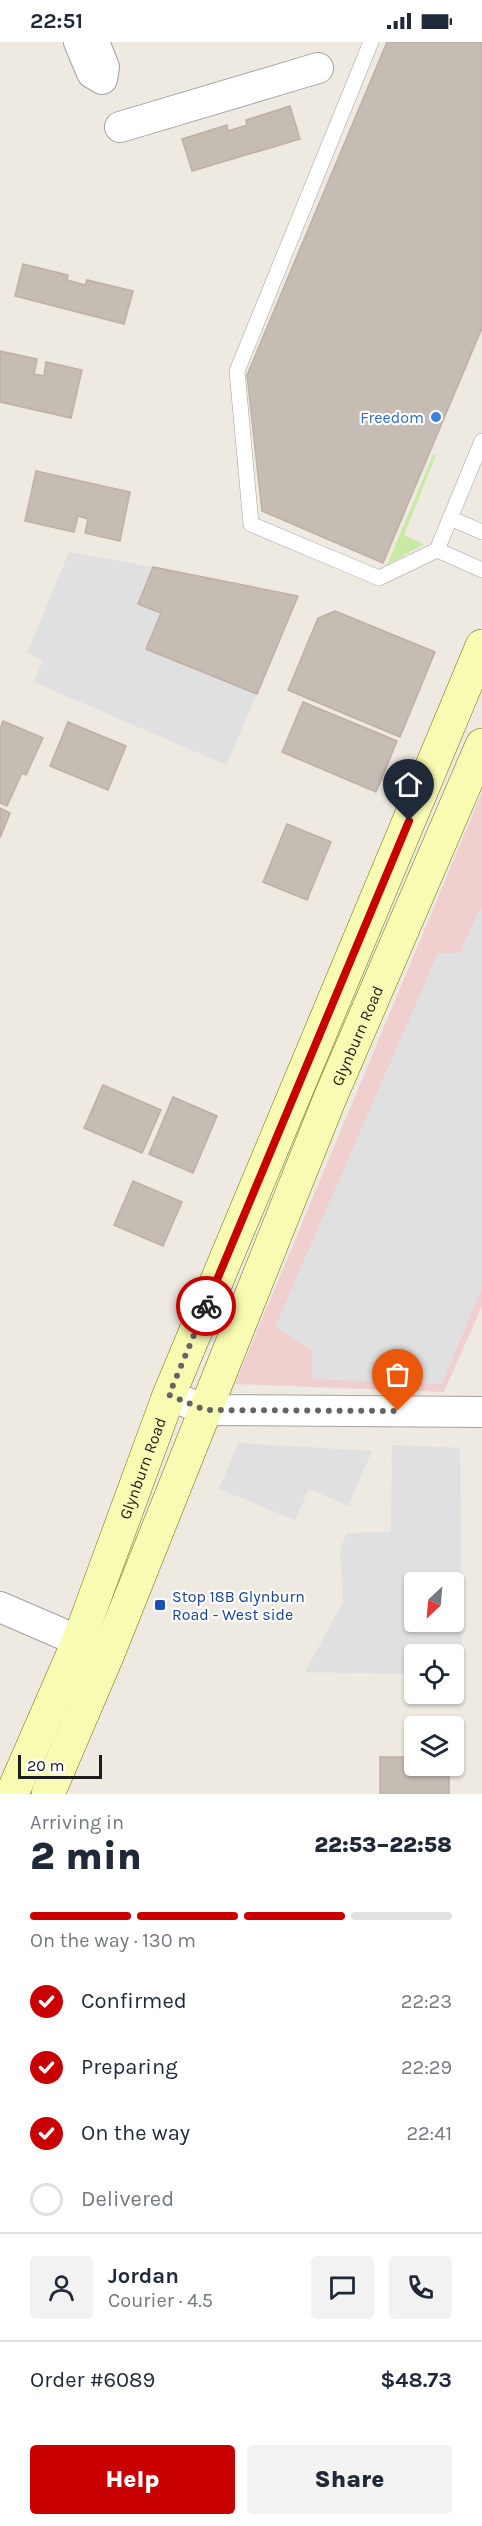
<!DOCTYPE html>
<html lang="en">
<head>
<meta charset="utf-8">
<style>
	:root { --surface:#fff; --page:#f2f2f3; --text:#1f2937; --muted:#747a83; --line:#e0e1e3; --accent:#c80002 }
	body { margin:0; font-family:Karla,sans-serif; background:var(--page); color:var(--text); height:100vh; display:flex; flex-direction:column; font-size:22px; white-space:nowrap }
	* { box-sizing:border-box; margin:0 }
	p { font-size:20px; color:var(--muted) }
	.icon { flex:none; width:33px; height:33px; fill:none; stroke:currentColor; stroke-width:2; stroke-linecap:round; stroke-linejoin:round }
	.map { position:relative; height:1752px; overflow:hidden }
	.details { display:flex; flex-direction:column; background:var(--surface); flex:1 }
	.details>* { flex:none }
	.needle { width:39px; rotate:206deg }
	.controls { position:absolute; left:404px; top:1530px; display:grid; gap:12px }
	.controls a { display:grid; place-items:center; width:60px; height:60px; border-radius:6px; background:var(--surface); box-shadow:0 2px 4px #0004; font-size:30px }
	.scale { position:absolute; left:18px; bottom:15px; width:84px; box-sizing:border-box; padding-left:6px; border:3px solid #1c1c1c; border-top:0; font-size:16px; line-height:21px; white-space:nowrap; color:#1c1c1c; -webkit-text-stroke:4px #fff; paint-order:stroke }
	.pin { position:absolute; display:grid; place-items:center; width:51px; height:51px; color:#fff; margin:-62px -26px; border-radius:50% 50% 50% 0; rotate:-45deg; box-shadow:0 0 6px #0007 }
	.pin .icon { rotate:45deg }
	.courier { position:absolute; display:grid; place-items:center; width:60px; height:60px; margin:-30px; border:4px solid #c80002; border-radius:50%; background:#fff; color:#222; box-shadow:0 2px 8px #0007 }
	.head em { font-style:normal; font-weight:800 }
	.head div { display:flex; flex-direction:column-reverse }
	.head { display:flex; align-items:center; justify-content:space-between; height:102px; padding:0 30px }
	h1 { font-size:39px; font-weight:800; line-height:45px }
	.bar { display:grid; grid-template-columns:repeat(4,1fr); gap:9px 6px; align-content:center; height:72px; padding:0 30px }
	.bar i { height:8px; border-radius:4px; background:var(--line) }
	.bar .selected { background:var(--accent) }
	.bar p { grid-column:span 4 }
	.line { display:flex; align-items:center; gap:15px; padding:0 30px; border-top:2px solid var(--line) }
	.line div { flex:1 }
	.round { display:grid; place-items:center; flex:none; width:63px; height:63px; border-radius:6px; background:var(--page) }
	ol { padding:0 30px; list-style:none }
	li { display:flex; align-items:center; gap:18px; height:66px }
	li p { margin-inline-start:auto }
	li .icon { padding:6px; border-radius:50%; background:var(--accent); color:#fff; stroke-width:4 }
	li:last-child { color:var(--muted) }
	li i { width:33px; height:33px; border:3px solid var(--line); border-radius:50% }
	.action { display:flex; gap:12px; margin-top:auto; padding:12px 30px }
	.action a { flex:1; height:69px; border-radius:6px; background:var(--accent); color:#fff; font-size:24px; font-weight:800; line-height:69px; text-align:center }
	.action a+a { background:var(--page); color:var(--text) }
	.status { display:flex; justify-content:space-between; align-items:center; height:42px; padding:0 30px; background:var(--surface); direction:ltr }
	.status svg { height:16px; fill:currentColor }
	.map>svg:first-child { display:block }
	.commercial { fill:#f0d0cf }
	.grass { fill:#c8eaa5 }
	.parking { fill:#e0e0e0; fill-rule:evenodd }
	.building { fill:#c5bcb4; stroke:#c0afa3; stroke-width:1.5 }
	.lines { fill:none; stroke-linecap:round; stroke-linejoin:round }
	.lane-casing { stroke:#a3a3a3; stroke-width:16 }
	.street-casing { stroke:#a3a3a3; stroke-width:32 }
	.secondary-casing { stroke:#697402; stroke-width:34 }
	.lane { stroke:#fff; stroke-width:15 }
	.street { stroke:#fff; stroke-width:30 }
	.secondary { stroke:#f8fbb2; stroke-width:33 }
	.done { stroke:#666461; stroke-width:6; stroke-dasharray:0 10.8 }
	.route { stroke:#c80002; stroke-width:8 }
	.shop-dot { fill:#3f7fe0; stroke:#fff; stroke-width:2 }
	.transit-dot { fill:#1a4fb4; stroke:#fff; stroke-width:2 }
	.labels { text-anchor:middle; dominant-baseline:central; stroke-width:4.5; stroke-linejoin:round; paint-order:stroke }
	.shop-label { font-size:16px; fill:#366cbe; stroke:#fff; text-anchor:end }
	.street-label { font-size:16px; fill:#1c1c1c; stroke:#fff }
	.transit-label { font-size:16px; fill:#164399; stroke:#fff; text-anchor:start }
</style>
</head>
<body>
<div class="status"><b>22:51</b><svg viewBox="0 0 49 12"><path d="M0 12V9h3v3zM5 12V6h3v6zM10 12V3h3v9zM15 12V0h3v12zM26 1h20v11H26zM47 4h2v5h-2z"/></svg></div>
<div class="map">
<svg width="482" height="1752" viewBox="0 0 482 1752">
	<rect width="100%" height="100%" fill="#eee9e1"/>
	<path class="commercial" d="M 482,750 L 482,1264 L 444,1350 L 235,1342 Z"/>
	<path class="grass" d="M 433,413 L 436,413 L 404,493 L 424,502 L 387,523 Z"/>
	<path class="parking" d="M 69,510 L 153,525 L 138,562 L 161,571 L 257,652 L 226,723 L 34,640 L 43,618 L 27,611 Z
		M 480,866 L 482,867 L 482,1245 L 442,1342 L 313,1337 L 311,1308 L 275,1285 L 438,911 L 460,911 Z
		M 238,1401 L 372,1409 L 348,1464 L 309,1447 L 295,1478 L 219,1447 Z
		M 392,1403 L 460,1406 L 462,1633 L 453,1632 L 453,1612 L 414,1612 L 414,1632 L 305,1630 L 343,1560 L 340,1507 L 347,1491 L 391,1490 ZM 414,1540 L 453,1540 L 453,1580 L 414,1580 Z"/>
	<path class="building" d="M 387,0 L 482,0 L 482,286 L 383,521 L 262,469 L 247,333 Z
		M 290,64 L 300,97 L 192,129 L 182,97 L 227,83 L 228,89 L 247,83 L 246,78 Z
		M 23,222 L 68,233 L 67,238 L 85,243 L 87,238 L 133,249 L 124,282 L 15,254 Z
		M 0,309 L 37,317 L 34,332 L 44,334 L 46,320 L 82,328 L 71,376 L 0,360 Z
		M 36,429 L 130,450 L 120,499 L 85,491 L 88,477 L 78,474 L 74,490 L 25,479 Z
		M 153,525 L 298,554 L 257,652 L 146,607 L 161,571 L 138,562 Z
		M 335,569 L 435,610 L 400,695 L 288,648 L 318,576 Z
		M 303,660 L 397,699 L 376,750 L 282,710 Z
		M 3,679 L 43,696 L 26,733 L 22,731 L 7,764 L 0,761 L 0,687 Z
		M 68,680 L 126,704 L 108,748 L 50,724 Z
		M 0,766 L 10,771 L 0,796 Z
		M 287,782 L 331,800 L 307,858 L 263,840 Z
		M 103,1043 L 161,1068 L 142,1111 L 84,1086 Z
		M 173,1055 L 217,1074 L 193,1131 L 149,1112 Z
		M 133,1139 L 182,1160 L 163,1204 L 114,1183 Z
		M 380,1715 L 414,1715 L 414,1724 L 449,1724 L 449,1752 L 380,1752 Z"/>
	<g class="lines">
		<g class="lane-casing">
			<path id="lane" d="M 371,0 L 237,329 L 251,482 L 379,536 L 437,508 L 482,399
				M 450,476 L 482,490
				M 437,508 L 482,528"/>
		</g>
		<g class="street-casing">
			<path id="street" d="M 79,0 L 92,31 L 102,37 L 104,25 L 94,0
				M 120,85 L 318,26
				M 169,1353 L 205,1368 L 482,1370
				M 0,1565 L 102,1609"/>
		</g>
		<g class="secondary-casing">
			<g id="secondary">
				<path id="s1" d="M 12,1752 L 79,1598 L 169,1353 L 482,604"/>
				<path id="s2" d="M 48,1752 L 108,1612 L 330,1056 L 482,703"/>
			</g>
		</g>
		<use href="#lane" class="lane"/>
		<use href="#street" class="street"/>
		<use href="#secondary" class="secondary"/>
	</g>
	<g class="lines">
		<path class="done" d="M 206,1264 L 169,1353 L 205,1368 L 398,1369"/>
		<path class="route" d="M 206,1264 L 409,779"/>
	</g>
	<circle class="shop-dot" cx="436" cy="375" r="6"/>
	<rect class="transit-dot" x="154" y="1557" width="12" height="12" rx="3"/>
	<g class="labels">
		<g class="shop-label">
			<text x="424" y="375">Freedom</text>
		</g>
		<g class="street-label">
			<text stroke="none"><textPath href="#s2" startOffset="819">Glynburn Road</textPath></text>
			<text stroke="none"><textPath href="#s1" startOffset="351">Glynburn Road</textPath></text>
		</g>
		<g class="transit-label">
			<text x="172" y="1554">Stop 18B Glynburn<tspan x="172" dy="18">Road - West side</tspan></text>
		</g>
	</g>
</svg>
<div class="controls">
<a><svg class="needle" viewBox="-14 -14 28 28"><path d="M0-13l5 13h-10z" fill="#e53935"/><path d="M0 13l5-13h-10z" fill="#747a83"/></svg></a>
<a><svg class="icon" aria-label="locate" viewBox="0 0 24 24"><circle cx="12" cy="12" r="6"/><path d="M12 2v4M12 18v4M2 12h4M18 12h4"/></svg></a>
<a><svg class="icon" aria-label="layers" viewBox="0 0 24 24"><path d="M12 4l9 5-9 5-9-5zM3 14l9 5 9-5"/></svg></a>
</div>
<div class="scale">20 m</div>
<div class="pin" style="left:398px;top:1369px;background:#ea580c"><svg class="icon" aria-label="bag" viewBox="0 0 24 24"><path d="M5 8h14l-1 12H6zM9 8a3 3 0 0 1 6 0"/></svg></div>
<div class="pin" style="left:409px;top:779px;background:#1f2937"><svg class="icon" aria-label="home" viewBox="0 0 24 24"><path d="M3 11l9-7 9 7M6 9v11h12V9"/></svg></div>
<div class="courier" style="left:206px;top:1264px"><svg class="icon" aria-label="bike" viewBox="0 0 24 24"><circle cx="6" cy="16" r="4"/><circle cx="18" cy="16" r="4"/><path d="M6 16l4-8h5l3 8M10 8l3 8H6M13 5h3"/></svg></div>
</div>
<section class="details">
<div class="head"><div><h1>2 min</h1><p>Arriving in</p></div><em>22:53–22:58</em></div>
<div class="bar"><i class="selected"></i><i class="selected"></i><i class="selected"></i><i></i><p>On the way · 130 m</p></div>
<ol>
<li><svg class="icon" aria-label="check" viewBox="0 0 24 24"><path d="M5 12l5 5 9-10"/></svg>Confirmed<p>22:23</p></li>
<li><svg class="icon" aria-label="check" viewBox="0 0 24 24"><path d="M5 12l5 5 9-10"/></svg>Preparing<p>22:29</p></li>
<li><svg class="icon" aria-label="check" viewBox="0 0 24 24"><path d="M5 12l5 5 9-10"/></svg>On the way<p>22:41</p></li>
<li><i></i>Delivered</li>
</ol>
<div class="line" style="height:108px"><a class="round"><svg class="icon" aria-label="person" viewBox="0 0 24 24"><circle cx="12" cy="8" r="4"/><path d="M4 21q1-7 8-7t8 7"/></svg></a><div><b>Jordan</b><p>Courier · 4.5</p></div><a class="round"><svg class="icon" aria-label="chat" viewBox="0 0 24 24"><path d="M4 5h16v11H9l-5 4z"/></svg></a><a class="round"><svg class="icon" aria-label="phone" viewBox="0 0 24 24"><path d="M5 4h4l2 5-3 2q2 4 5 5l2-3 5 2v4C11 20 4 13 5 4z"/></svg></a></div>
<div class="line" style="height:78px"><div>Order #6089</div><b>$48.73</b></div>
<div class="action"><a>Help</a><a>Share</a></div>
</section>
</body>
</html>
